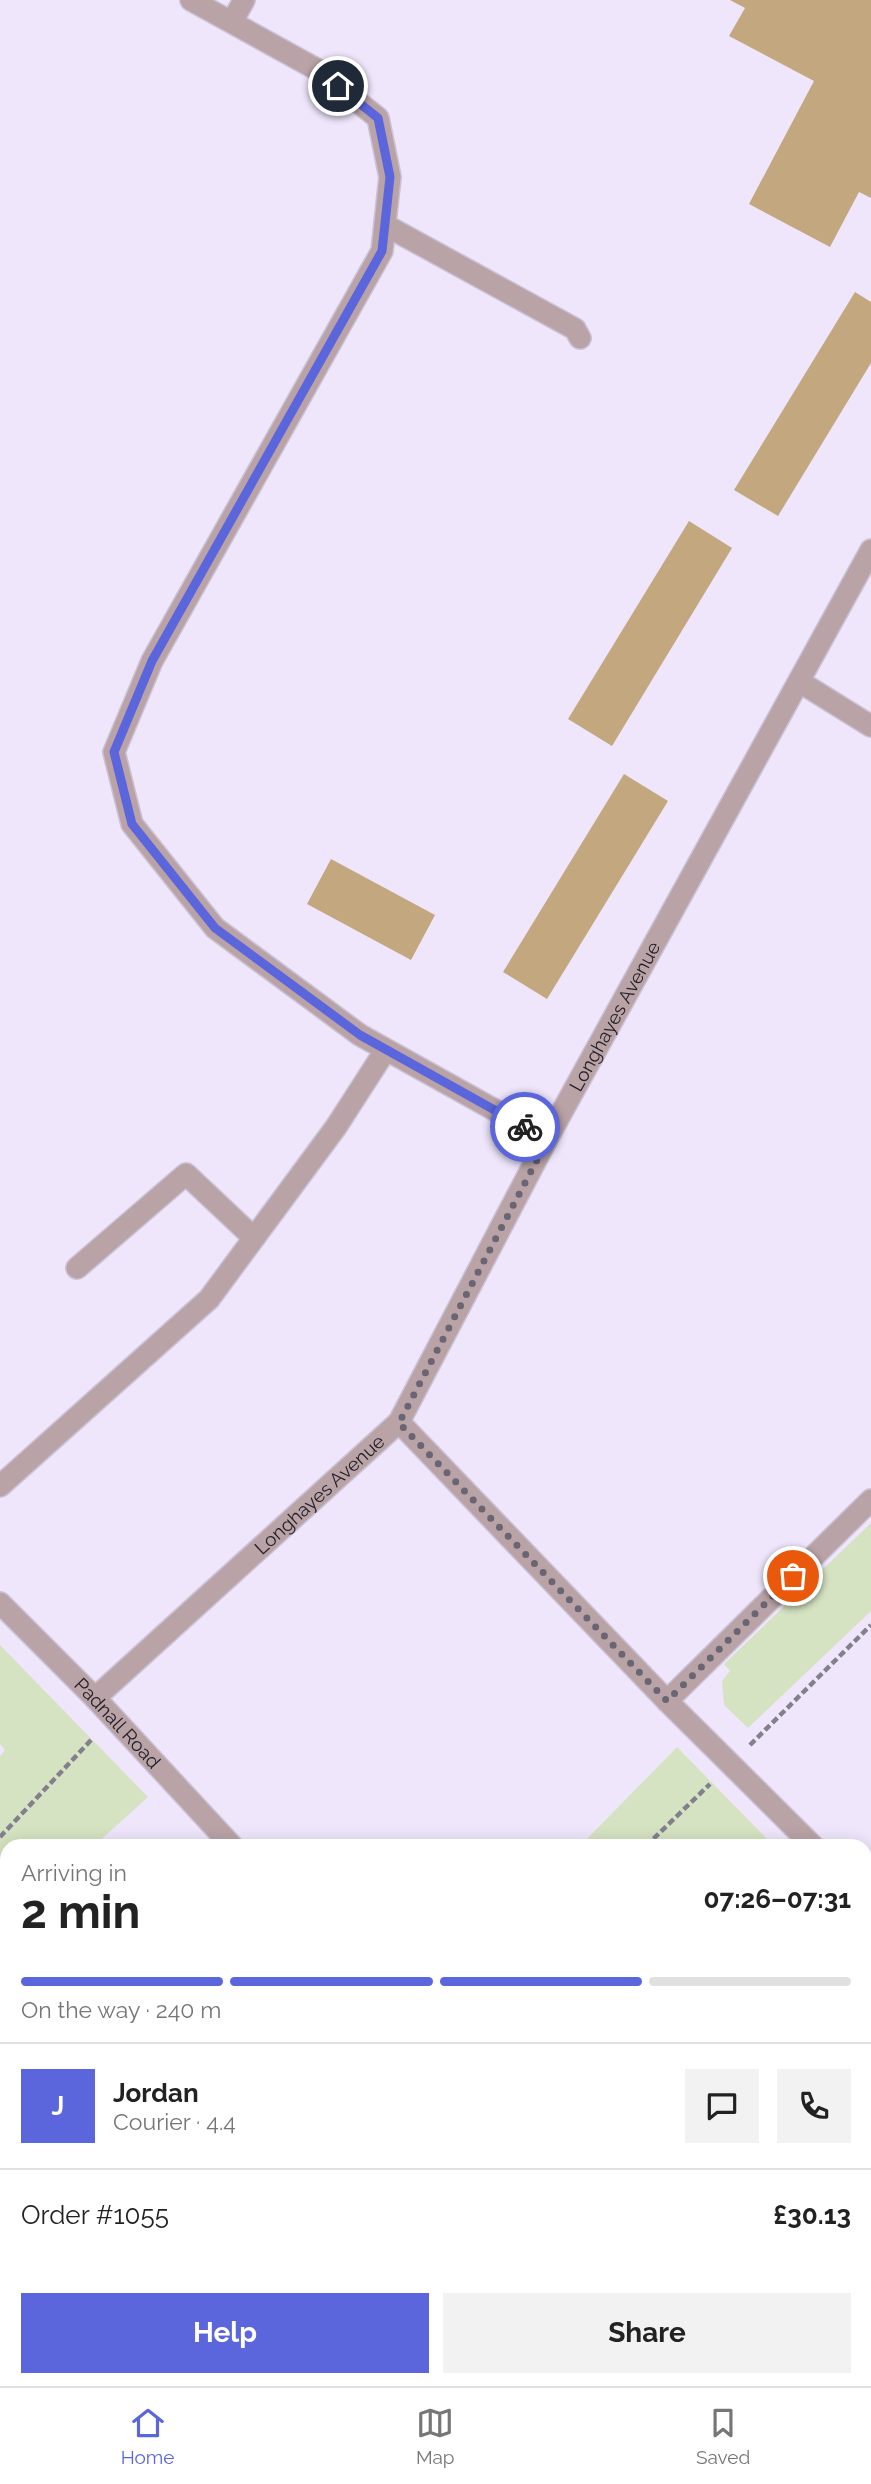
<!DOCTYPE html>
<html lang="en">
<head>
<meta charset="utf-8">
<style>
	:root { --surface:#fff; --page:#f2f2f2; --text:#222; --muted:#767676; --line:#e0e0e0; --accent:#5b65dc }
	body { margin:0; font-family:Raleway,sans-serif; background:var(--page); color:var(--text); height:100vh; display:flex; flex-direction:column; font-size:26px; white-space:nowrap }
	* { box-sizing:border-box; margin:0 }
	p { font-size:23px; color:var(--muted) }
	.icon { flex:none; width:38px; height:38px; fill:none; stroke:currentColor; stroke-width:2; stroke-linecap:round; stroke-linejoin:round }
	.map { position:relative; flex:1; overflow:hidden }
	.drawer { position:absolute; left:0px; top:1839px; width:872px; height:548px; display:flex; flex-direction:column; background:var(--surface); border-radius:21px 21px 0 0; box-shadow:0 4px 18px #0003 }
	.drawer>* { flex:none }
	.pin { position:absolute; display:grid; place-items:center; width:60px; height:60px; color:#fff; margin:-30px; border:4px solid #fff; border-radius:50%; box-shadow:0 2px 7px #0007 }
	.courier { position:absolute; display:grid; place-items:center; width:70px; height:70px; margin:-35px; border:5px solid #5b65dc; border-radius:50%; background:#fff; color:#222; box-shadow:0 2px 9px #0007 }
	.head em { font-style:normal; font-weight:700 }
	.head div { display:flex; flex-direction:column-reverse }
	.head { display:flex; align-items:center; justify-content:space-between; height:119px; padding:0 21px }
	h1 { font-size:46px; font-weight:700; line-height:52px }
	.bar { display:grid; grid-template-columns:repeat(4,1fr); gap:10px 7px; align-content:center; height:84px; padding:0 21px }
	.bar i { height:9px; border-radius:5px; background:var(--line) }
	.bar .on { background:var(--accent) }
	.bar p { grid-column:span 4 }
	.line { display:flex; align-items:center; gap:18px; padding:0 21px; border-top:2px solid var(--line) }
	.line div { flex:1 }
	.round { display:grid; place-items:center; flex:none; width:74px; height:74px; border-radius:0px; background:var(--page) }
	.primary-button { display:flex; gap:14px; margin-top:auto; padding:14px 21px }
	.primary-button a { flex:1; height:80px; border-radius:0px; background:var(--accent); color:#fff; font-size:28px; font-weight:700; line-height:80px; text-align:center }
	.primary-button a+a { background:var(--page); color:var(--text) }
	.dock { display:flex; justify-content:space-around; align-items:center; height:98px; border-top:2px solid var(--line); background:var(--surface); font-size:19px; color:var(--muted) }
	.dock a { display:grid; justify-items:center; gap:4px }
	.dock .on { color:var(--accent) }
	.map>svg:first-child { display:block }
	.green { fill:#d5e3c2 }
	.building { fill:#c3a77f }
	.lines { fill:none; stroke-linecap:round; stroke-linejoin:round }
	.service-casing { stroke:#cac2d6; stroke-width:24 }
	.minor-casing { stroke:#cac2d6; stroke-width:24 }
	.path { stroke:#847f8d; stroke-width:4.5; stroke-dasharray:7 3.5; stroke-linecap:butt }
	.service { stroke:#baa3a7; stroke-width:21 }
	.minor { stroke:#baa3a7; stroke-width:21 }
	.done { stroke:#6a6572; stroke-width:7; stroke-dasharray:0 12.6 }
	.route { stroke:#5b65dc; stroke-width:9 }
	.labels { text-anchor:middle; dominant-baseline:central; stroke-width:5; stroke-linejoin:round; paint-order:stroke }
	.street-label { font-size:19px; fill:#232028; stroke:#fff }
</style>
</head>
<body>
<div class="map">
<svg width="871" height="2386" viewBox="0 0 871 2386">
	<rect width="100%" height="100%" fill="#efe6fc"/>
	<path class="green" d="M 871,1523 L 871,1611 L 748,1728 L 724,1705 L 722,1681 L 730,1671 L 724,1664 Z
		M 0,1645 L 148,1797 L 94,1846 L 7,1846 L 7,1926 L 0,1932 L 0,1756 L 5,1750 L 0,1744 Z
		M 677,1747 L 774,1846 L 580,1846 Z
		M 0,1947 L 7,1955 L 7,2353 L 0,2346 Z
		M 32,2380 L 415,2380 L 421,2386 L 38,2386 Z"/>
	<path class="building" d="M 730,0 L 871,0 L 871,198 L 859,192 L 830,247 L 749,204 L 814,81 L 729,36 L 745,8 Z
		M 855,292 L 871,302 L 871,363 L 778,516 L 734,490 Z
		M 689,521 L 732,548 L 612,746 L 568,719 Z
		M 624,774 L 668,801 L 547,999 L 503,972 Z
		M 331,859 L 435,915 L 411,960 L 307,904 Z
		M 424,2380 L 445,2380 L 450,2386 L 430,2386 Z
		M 460,2380 L 559,2380 L 565,2386 L 500,2386 L 497,2383 L 494,2386 L 453,2386 Z"/>
	<g class="lines">
		<g class="service-casing">
			<path id="service" d="M 232,22 L 244,0
				M 385,225 L 575,329 L 580,338
				M 77,1268 L 186,1174 L 254,1238
				M 0,1486 L 209,1299 L 336,1127 L 385,1051"/>
		</g>
		<g class="minor-casing">
			<g id="minor">
				<path d="M 191,0 L 318,70 L 378,118 L 390,177 L 382,251 L 152,661 L 114,752 L 132,824 L 215,928 L 360,1035 L 547,1139"/>
				<path d="M 800,682 L 871,726"/>
				<path d="M 399,1422 L 667,1701 L 813,1846"/>
				<path id="s1" d="M 0,1603 L 95,1698 L 232,1846"/>
				<path id="s2" d="M 95,1698 L 399,1422 L 547,1139 L 871,550"/>
				<path d="M 667,1701 L 871,1500"/>
				<path d="M 864,1898 L 871,1905"/>
				<path d="M 729,2380 L 735,2386"/>
			</g>
		</g>
		<path class="path" d="M 750,1745 L 871,1625
			M 0,1837 L 93,1738
			M 646,1846 L 710,1784
			M 0,2049 L 7,2055
			M 137,2380 L 139,2386
			M 329,2380 L 334,2386
			M 181,2386 L 182,2380"/>
		<use href="#service" class="service"/>
		<use href="#minor" class="minor"/>
	</g>
	<g class="lines">
		<path class="done" d="M 525,1127 L 548,1139 L 399,1423 L 667,1701 L 793,1576"/>
		<path class="route" d="M 338,86 L 378,118 L 390,177 L 382,251 L 152,661 L 114,752 L 132,824 L 215,928 L 360,1035 L 525,1127"/>
	</g>
	<g class="labels">
		<g class="street-label">
			<text stroke="none"><textPath href="#s2" startOffset="870">Longhayes Avenue</textPath></text>
			<text stroke="none"><textPath href="#s2" startOffset="303">Longhayes Avenue</textPath></text>
			<text stroke="none"><textPath href="#s1" startOffset="168">Padnall Road</textPath></text>
		</g>
	</g>
</svg>
<div class="pin" style="left:793px;top:1576px;background:#ea580c"><svg class="icon" aria-label="bag" viewBox="0 0 24 24"><path d="M5 8h14l-1 12H6zM9 8a3 3 0 0 1 6 0"/></svg></div>
<div class="pin" style="left:338px;top:86px;background:#1f2937"><svg class="icon" aria-label="home" viewBox="0 0 24 24"><path d="M3 11l9-7 9 7M6 9v11h12V9"/></svg></div>
<div class="courier" style="left:525px;top:1127px"><svg class="icon" aria-label="bike" viewBox="0 0 24 24"><circle cx="6" cy="16" r="4"/><circle cx="18" cy="16" r="4"/><path d="M6 16l4-8h5l3 8M10 8l3 8H6M13 5h3"/></svg></div>
<section class="drawer">
<div class="head"><div><h1>2 min</h1><p>Arriving in</p></div><em>07:26–07:31</em></div>
<div class="bar"><i class="on"></i><i class="on"></i><i class="on"></i><i></i><p>On the way · 240 m</p></div>
<div class="line" style="height:126px"><b class="round" style="background:var(--accent);color:#fff">J</b><div><b>Jordan</b><p>Courier · 4.4</p></div><a class="round"><svg class="icon" aria-label="chat" viewBox="0 0 24 24"><path d="M4 5h16v11H9l-5 4z"/></svg></a><a class="round"><svg class="icon" aria-label="phone" viewBox="0 0 24 24"><path d="M5 4h4l2 5-3 2q2 4 5 5l2-3 5 2v4C11 20 4 13 5 4z"/></svg></a></div>
<div class="line" style="height:91px"><div>Order #1055</div><b>£30.13</b></div>
<div class="primary-button"><a>Help</a><a>Share</a></div>
</section>
</div>
<nav class="dock">
<a class="on"><svg class="icon" aria-label="home" viewBox="0 0 24 24"><path d="M3 11l9-7 9 7M6 9v11h12V9"/></svg>Home</a>
<a><svg class="icon" aria-label="map" viewBox="0 0 24 24"><path d="M3 6l6-2 6 2 6-2v14l-6 2-6-2-6 2zM9 4v14M15 6v14"/></svg>Map</a>
<a><svg class="icon" aria-label="saved" viewBox="0 0 24 24"><path d="M7 4h10v16l-5-4-5 4z"/></svg>Saved</a>
</nav>
</body>
</html>
